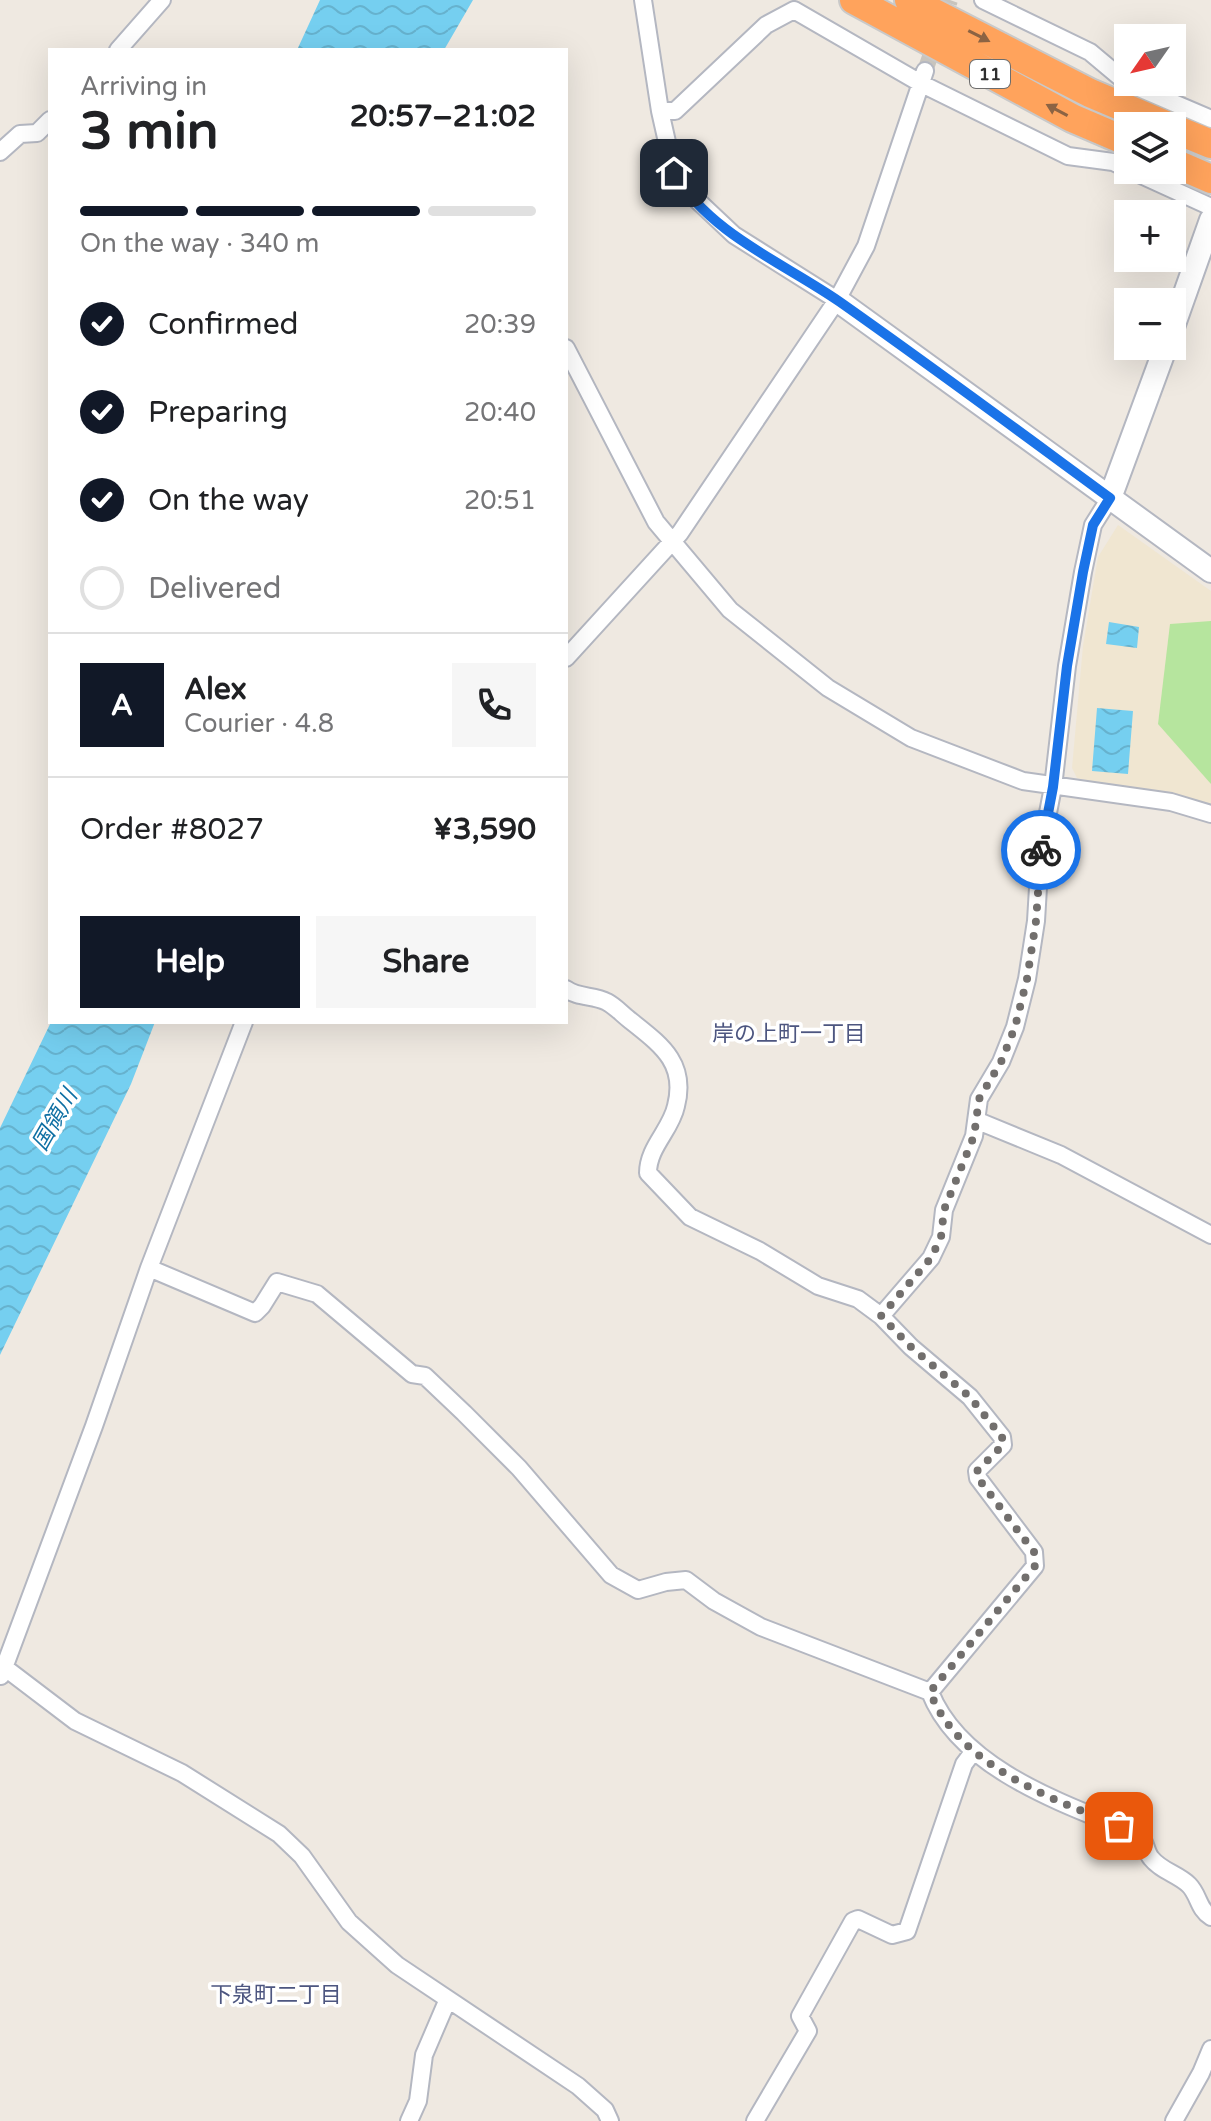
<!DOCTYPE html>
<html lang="en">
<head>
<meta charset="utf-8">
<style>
	:root { --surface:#fff; --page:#f6f6f6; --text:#202124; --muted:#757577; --line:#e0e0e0; --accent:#111827 }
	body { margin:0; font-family:"Varela Round","Noto Sans JP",sans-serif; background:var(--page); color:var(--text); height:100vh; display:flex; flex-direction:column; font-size:30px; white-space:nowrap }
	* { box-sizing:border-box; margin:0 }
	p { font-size:26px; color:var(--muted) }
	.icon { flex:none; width:44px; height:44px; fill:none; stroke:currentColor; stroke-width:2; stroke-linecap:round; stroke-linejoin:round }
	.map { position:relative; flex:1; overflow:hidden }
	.details { position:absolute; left:48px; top:48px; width:520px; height:976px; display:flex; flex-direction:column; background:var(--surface); border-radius:0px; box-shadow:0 8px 32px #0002 }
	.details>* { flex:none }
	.needle { width:52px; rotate:236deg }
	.controls { position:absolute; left:1114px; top:24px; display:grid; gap:16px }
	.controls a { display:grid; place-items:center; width:72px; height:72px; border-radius:0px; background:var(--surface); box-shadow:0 8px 32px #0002; font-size:40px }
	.pin { position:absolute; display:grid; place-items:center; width:68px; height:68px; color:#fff; margin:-34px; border-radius:16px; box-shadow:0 4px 12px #0006 }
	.courier { position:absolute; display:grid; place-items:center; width:80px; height:80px; margin:-40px; border:6px solid #1a73e8; border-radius:50%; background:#fff; color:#222; box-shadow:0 2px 10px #0007 }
	.summary em { font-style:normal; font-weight:800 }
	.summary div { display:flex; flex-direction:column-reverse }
	.summary { display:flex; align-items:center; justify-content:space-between; height:136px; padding:0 32px }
	h1 { font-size:52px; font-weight:800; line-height:60px }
	.bar { display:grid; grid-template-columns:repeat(4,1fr); gap:12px 8px; align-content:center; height:96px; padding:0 32px }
	.bar i { height:10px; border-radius:6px; background:var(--line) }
	.bar .active { background:var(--accent) }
	.bar p { grid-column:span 4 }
	.line { display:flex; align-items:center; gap:20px; padding:0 32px; border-top:2px solid var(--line) }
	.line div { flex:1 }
	.round { display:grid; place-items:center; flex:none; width:84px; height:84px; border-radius:0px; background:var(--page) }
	ol { padding:0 32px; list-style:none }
	li { display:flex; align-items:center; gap:24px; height:88px }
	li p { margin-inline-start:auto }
	li .icon { padding:8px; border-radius:50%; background:var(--accent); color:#fff; stroke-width:4 }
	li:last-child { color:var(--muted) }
	li i { width:44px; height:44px; border:4px solid var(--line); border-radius:50% }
	.cta { display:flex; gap:16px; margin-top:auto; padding:16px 32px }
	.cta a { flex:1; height:92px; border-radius:0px; background:var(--accent); color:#fff; font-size:32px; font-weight:800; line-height:92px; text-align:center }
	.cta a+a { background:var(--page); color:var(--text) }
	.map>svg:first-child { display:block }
	.education { fill:#f0e6d1 }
	.park { fill:#b6e59e }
	.water { fill:url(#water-waves) }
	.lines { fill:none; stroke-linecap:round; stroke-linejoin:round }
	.street-tunnel { stroke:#c8c4bd; stroke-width:16; stroke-dasharray:16 8; stroke-linecap:butt }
	.street-casing { stroke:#b4b7c1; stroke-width:20 }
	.secondary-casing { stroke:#b4b7c1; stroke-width:26 }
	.highway-casing { stroke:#c9c9c9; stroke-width:32 }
	.street { stroke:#fff; stroke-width:16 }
	.secondary { stroke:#fff; stroke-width:22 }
	.highway { stroke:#ffa35c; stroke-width:28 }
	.oneway { fill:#8c6343 }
	.done { stroke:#726f6d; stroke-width:8; stroke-dasharray:0 14.4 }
	.route { stroke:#1a73e8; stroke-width:10 }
	.labels { text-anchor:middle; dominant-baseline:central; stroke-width:7; stroke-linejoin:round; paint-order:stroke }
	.shield { fill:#fff; stroke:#6d6d6d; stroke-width:2 }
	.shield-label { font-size:18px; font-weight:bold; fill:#2e2e2e }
	.neighbourhood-label { font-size:22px; fill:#4d5680; stroke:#fff }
	.water-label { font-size:22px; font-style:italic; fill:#0d6fa3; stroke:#fff }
</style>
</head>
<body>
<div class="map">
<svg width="1211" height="2121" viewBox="0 0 1211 2121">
	<defs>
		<pattern id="water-waves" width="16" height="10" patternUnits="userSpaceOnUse" patternTransform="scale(2)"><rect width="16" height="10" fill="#75cff0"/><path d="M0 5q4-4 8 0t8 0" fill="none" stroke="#66b2ce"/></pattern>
	</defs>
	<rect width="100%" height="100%" fill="#efe9e1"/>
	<path class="education" d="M 1118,525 L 1211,591 L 1211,808 L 1077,778 L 1072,768 L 1083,646 L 1098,557 Z"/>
	<path class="park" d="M 1211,621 L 1211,784 L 1158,724 L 1170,624 Z"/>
	<path class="water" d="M 320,0 L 473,0 L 444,50 L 297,50 Z
		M 1109,622 L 1139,627 L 1137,648 L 1106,644 Z
		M 1097,708 L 1133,711 L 1128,774 L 1092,771 Z
		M 51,1022 L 155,1022 L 131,1084 L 0,1355 L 0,1128 Z"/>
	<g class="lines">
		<path class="street-tunnel" d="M 925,71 L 950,0"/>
		<g class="street-casing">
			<path id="street" d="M 643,0 L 660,111 L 674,173 L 682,186 L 734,235 L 837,300
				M 983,0 L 1090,52 L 1127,83 L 1211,119
				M 118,50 L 162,0
				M 660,111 L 675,111 L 766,25 L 794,10 L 922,84 L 1068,156 L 1113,162 L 1128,169
				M 0,152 L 20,134 L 37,133 L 50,120
				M 1130,170 L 1211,207
				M 566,348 L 656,522 L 730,610 L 828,688 L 911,738 L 1023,781 L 1171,802 L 1211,814
				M 566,658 L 680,533 L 837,300 L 866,246 L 925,71
				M 566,989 C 578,998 594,995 607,1002 C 615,1006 623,1015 631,1021 C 661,1045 687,1063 676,1106 C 671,1130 648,1147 648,1173 L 690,1217 L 760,1251 L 818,1286 L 858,1299 L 881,1316 L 911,1347 L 970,1397 L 1002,1437 L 1003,1445 L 977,1471 L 978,1478 L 1034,1552 L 1035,1566 L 930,1692
				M 978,1121 L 1061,1155 L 1211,1235
				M 149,1268 L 255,1313 L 262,1306 L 277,1282 L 317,1294 L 412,1374 L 425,1376 L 464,1413 L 519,1468 L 611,1575 L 638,1590 L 666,1582 L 686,1580 L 714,1601 L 761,1627 L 930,1692 C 961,1771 1068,1805 1140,1835 C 1146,1843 1146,1852 1151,1858 C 1161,1871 1178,1874 1189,1885 C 1199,1895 1198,1909 1211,1917
				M 881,1316 L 931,1258 L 941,1237 L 944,1210 L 974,1136 L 979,1099 L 1001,1062 L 1015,1027 L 1027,979 L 1036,921 L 1040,854 L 1053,787 L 1067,666 L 1083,572 L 1093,525 L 1110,498
				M 4,1667 L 75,1721 L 182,1773 L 279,1834 L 302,1856 L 349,1922 L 397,1965 L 578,2086 L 605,2110 L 610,2121
				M 1,1676 L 94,1426 L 149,1268 L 244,1022
				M 409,2121 L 418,2101 L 424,2055 L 448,1999
				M 755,2121 L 808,2031 L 800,2016 L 853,1921 L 858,1919 L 892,1935 L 907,1931 L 964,1764 L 973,1752
				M 1174,2121 L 1201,2073 L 1211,2049"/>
		</g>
		<g class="secondary-casing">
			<path id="secondary" d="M 837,300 L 1211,571
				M 1172,330 L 1211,220
				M 1110,498 L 1166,346"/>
		</g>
		<g class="highway-casing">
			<path id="highway" d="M 854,0 L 1072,118 L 1128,142
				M 909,0 L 1090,93 L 1168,126
				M 1172,128 L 1211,144
				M 1172,162 L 1211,179"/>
		</g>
		<use href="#street" class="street"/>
		<use href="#secondary" class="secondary"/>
		<use href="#highway" class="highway"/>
	</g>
	<defs><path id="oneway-solid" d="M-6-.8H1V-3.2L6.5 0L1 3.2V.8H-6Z" transform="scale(2)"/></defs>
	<g class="oneway">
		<use href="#oneway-solid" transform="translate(979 36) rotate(27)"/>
		<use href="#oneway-solid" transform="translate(1057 110) rotate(-152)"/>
	</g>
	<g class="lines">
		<path class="done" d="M 1041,850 L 1036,921 L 1027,979 L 1015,1027 L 1001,1062 L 979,1099 L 974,1136 L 944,1210 L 941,1237 L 931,1258 L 881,1316 L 911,1347 L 970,1397 L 1002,1437 L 1003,1445 L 977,1471 L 978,1478 L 1034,1552 L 1035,1566 L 930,1692 C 959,1766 1050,1798 1119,1826"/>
		<path class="route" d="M 674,173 C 710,234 784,263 840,302 C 931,366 1020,432 1110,498 L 1093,525 L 1083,572 L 1067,666 L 1053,787 L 1041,850"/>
	</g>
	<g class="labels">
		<rect class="shield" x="970" y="60" width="40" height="28" rx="6"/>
		<g class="shield-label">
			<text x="990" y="74">11</text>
		</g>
		<g class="neighbourhood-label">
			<text x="789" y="1034">岸の上町一丁目</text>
			<text x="276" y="1995">下泉町二丁目</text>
		</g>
		<g class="water-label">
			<text transform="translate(55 1120) rotate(-60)">国領川</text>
		</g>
	</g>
</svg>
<div class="controls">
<a><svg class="needle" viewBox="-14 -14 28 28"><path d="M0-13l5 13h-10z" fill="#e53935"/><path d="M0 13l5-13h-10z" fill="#757577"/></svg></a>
<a><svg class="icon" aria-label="layers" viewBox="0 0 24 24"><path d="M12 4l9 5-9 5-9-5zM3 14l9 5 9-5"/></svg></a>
<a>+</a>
<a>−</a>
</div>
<div class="pin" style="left:1119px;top:1826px;background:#ea580c"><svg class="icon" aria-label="bag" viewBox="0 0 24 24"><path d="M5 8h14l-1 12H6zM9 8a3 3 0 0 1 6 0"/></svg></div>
<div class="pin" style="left:674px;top:173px;background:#1f2937"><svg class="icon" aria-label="home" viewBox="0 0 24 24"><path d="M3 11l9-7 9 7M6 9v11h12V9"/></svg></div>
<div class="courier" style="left:1041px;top:850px"><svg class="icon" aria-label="bike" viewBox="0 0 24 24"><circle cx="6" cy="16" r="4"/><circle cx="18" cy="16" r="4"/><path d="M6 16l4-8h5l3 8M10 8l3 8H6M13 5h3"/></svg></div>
<section class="details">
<div class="summary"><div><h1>3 min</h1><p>Arriving in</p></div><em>20:57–21:02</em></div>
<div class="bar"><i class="active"></i><i class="active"></i><i class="active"></i><i></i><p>On the way · 340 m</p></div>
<ol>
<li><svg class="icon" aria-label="check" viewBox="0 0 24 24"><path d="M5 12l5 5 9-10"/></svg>Confirmed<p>20:39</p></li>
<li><svg class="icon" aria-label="check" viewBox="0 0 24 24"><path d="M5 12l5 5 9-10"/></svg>Preparing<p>20:40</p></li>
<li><svg class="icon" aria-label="check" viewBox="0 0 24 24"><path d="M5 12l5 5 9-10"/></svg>On the way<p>20:51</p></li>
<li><i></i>Delivered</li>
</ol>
<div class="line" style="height:144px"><b class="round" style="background:var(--accent);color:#fff">A</b><div><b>Alex</b><p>Courier · 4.8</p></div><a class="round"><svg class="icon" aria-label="phone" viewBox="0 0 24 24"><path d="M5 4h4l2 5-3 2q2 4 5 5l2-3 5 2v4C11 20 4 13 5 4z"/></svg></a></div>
<div class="line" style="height:104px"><div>Order #8027</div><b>¥3,590</b></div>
<div class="cta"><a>Help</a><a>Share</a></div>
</section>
</div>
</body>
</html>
